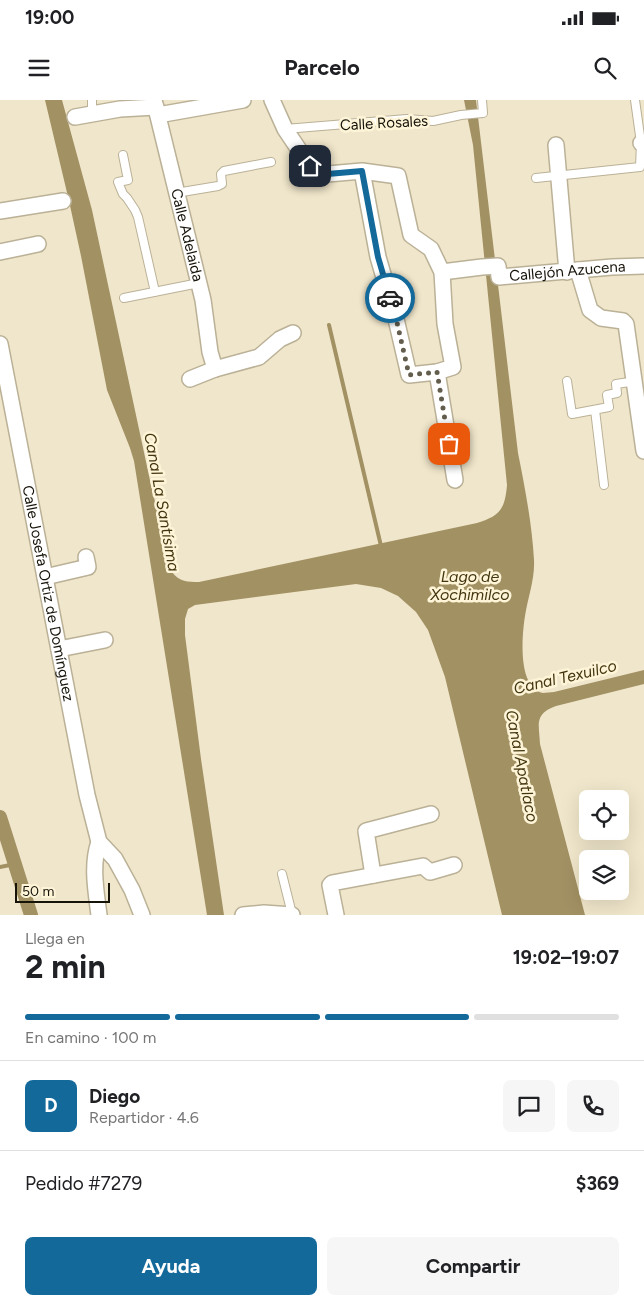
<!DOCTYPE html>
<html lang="es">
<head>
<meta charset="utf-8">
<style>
	:root { --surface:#fff; --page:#f6f6f6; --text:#202124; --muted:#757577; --line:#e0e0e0; --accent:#13699a }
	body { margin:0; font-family:Figtree,sans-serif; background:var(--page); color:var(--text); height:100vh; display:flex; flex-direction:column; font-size:19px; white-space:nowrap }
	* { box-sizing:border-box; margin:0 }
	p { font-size:16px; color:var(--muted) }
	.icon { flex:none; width:28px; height:28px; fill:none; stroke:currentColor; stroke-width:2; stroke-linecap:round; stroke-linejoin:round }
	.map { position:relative; height:815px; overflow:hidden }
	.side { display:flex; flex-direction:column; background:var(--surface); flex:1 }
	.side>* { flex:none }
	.controls { position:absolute; left:579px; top:690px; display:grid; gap:10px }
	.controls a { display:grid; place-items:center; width:50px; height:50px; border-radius:8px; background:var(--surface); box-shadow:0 5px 20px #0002; font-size:25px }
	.scale { position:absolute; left:15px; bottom:12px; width:95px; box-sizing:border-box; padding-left:5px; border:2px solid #161309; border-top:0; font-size:14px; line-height:18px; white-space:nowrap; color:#161309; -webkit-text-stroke:4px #fef4d8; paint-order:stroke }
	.pin { position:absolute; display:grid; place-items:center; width:42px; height:42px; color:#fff; margin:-21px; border-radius:10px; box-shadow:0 2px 8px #0006 }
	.courier { position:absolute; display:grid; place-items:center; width:50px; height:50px; margin:-25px; border:4px solid #13699a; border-radius:50%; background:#fff; color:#222; box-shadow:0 1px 6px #0007 }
	.headline em { font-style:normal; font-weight:700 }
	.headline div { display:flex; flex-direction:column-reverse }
	.headline { display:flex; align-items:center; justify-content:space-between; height:85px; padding:0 25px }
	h1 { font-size:32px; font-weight:700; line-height:38px }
	.bar { display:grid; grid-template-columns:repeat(4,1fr); gap:8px 5px; align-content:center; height:60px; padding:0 25px }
	.bar i { height:6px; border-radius:4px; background:var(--line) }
	.bar .active { background:var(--accent) }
	.bar p { grid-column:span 4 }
	.line { display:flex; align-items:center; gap:12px; padding:0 25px; border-top:1px solid var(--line) }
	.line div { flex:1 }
	.round { display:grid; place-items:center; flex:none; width:52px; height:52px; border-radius:8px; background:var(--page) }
	.cta { display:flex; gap:10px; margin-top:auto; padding:10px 25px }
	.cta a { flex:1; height:58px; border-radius:8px; background:var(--accent); color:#fff; font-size:20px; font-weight:700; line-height:58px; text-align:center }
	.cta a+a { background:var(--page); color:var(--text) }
	.status { display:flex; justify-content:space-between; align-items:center; height:35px; padding:0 25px; background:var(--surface); direction:ltr }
	.status svg { height:14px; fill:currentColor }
	header { display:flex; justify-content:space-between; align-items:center; height:65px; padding:0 25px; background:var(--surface); font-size:22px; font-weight:700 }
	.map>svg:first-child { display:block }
	.water { fill:#a29163 }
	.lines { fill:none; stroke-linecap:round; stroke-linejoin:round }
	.stream { stroke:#a29163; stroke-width:4 }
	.canal { stroke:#a29163; stroke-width:14 }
	.service-casing { stroke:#bab197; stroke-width:10 }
	.minor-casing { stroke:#bab197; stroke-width:18 }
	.service { stroke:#fff; stroke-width:8 }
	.minor { stroke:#fff; stroke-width:15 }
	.done { stroke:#625d4d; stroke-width:5; stroke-dasharray:0 9 }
	.route { stroke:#13699a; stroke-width:6 }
	.labels { text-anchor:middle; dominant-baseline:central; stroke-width:5; stroke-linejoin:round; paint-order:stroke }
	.street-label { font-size:15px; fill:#161309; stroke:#fef4d8 }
	.water-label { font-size:16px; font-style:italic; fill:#43360f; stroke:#fef4d8 }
</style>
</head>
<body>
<div class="status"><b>19:00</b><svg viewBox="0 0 49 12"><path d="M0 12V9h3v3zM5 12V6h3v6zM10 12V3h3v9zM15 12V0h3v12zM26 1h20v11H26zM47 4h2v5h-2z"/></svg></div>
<header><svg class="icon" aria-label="menu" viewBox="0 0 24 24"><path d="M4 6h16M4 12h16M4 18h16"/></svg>Parcelo<svg class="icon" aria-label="search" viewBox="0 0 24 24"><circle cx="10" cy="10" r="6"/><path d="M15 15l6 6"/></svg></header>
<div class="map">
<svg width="644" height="815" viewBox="0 0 644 815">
	<rect width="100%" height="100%" fill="#f0e6cb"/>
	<path class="water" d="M 45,0 L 62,0 L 92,110 L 151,385 L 172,472 C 179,482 188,482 199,482 L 477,423 C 500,416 505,409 507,385 L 473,45 L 464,0 L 476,0 L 518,353 C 525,388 532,424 534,460 C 535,479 528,497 525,516 C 522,535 517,588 543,593 C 546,593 551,592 554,592 L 644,570 L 644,584 L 556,606 C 534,614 539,624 540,644 L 585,815 L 502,815 L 445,577 L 428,530 L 416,512 L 398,496 L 381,488 L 356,484 L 195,505 L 188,509 L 185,519 L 185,535 L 201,659 L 224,815 L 207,815 L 134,361 L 130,348 L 107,290 L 81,156 L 69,101 Z"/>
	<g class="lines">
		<path class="stream" d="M 329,225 L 381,446
			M 0,767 L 15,764"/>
		<path class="canal" d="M 0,717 L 31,815"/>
		<g class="service-casing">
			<path id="service" d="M 92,0 L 92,14
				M 285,29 L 407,19 L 433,21 L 461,15 L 483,13 L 482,0
				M 123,55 L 128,80 L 118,82 L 123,94 L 127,98 L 135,110 L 138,117 L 155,192
				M 536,78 L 640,67 L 641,43 L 635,0
				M 176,93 L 218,86 L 222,84 L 221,74 L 224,71 L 271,62
				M 124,198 L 199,183
				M 567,281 L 572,314 L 609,307 L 607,295 L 617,293 L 616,284 L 630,282 L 634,278
				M 595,310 L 604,385
				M 282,774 L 292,814"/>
		</g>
		<g class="minor-casing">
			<g id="minor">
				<path id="s1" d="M 154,0 L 203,200 L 210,252 L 215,269"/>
				<path d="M 272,0 L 285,29 L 316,75 L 362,71 L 398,76 L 411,135 L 431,149 L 442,172 L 445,224 L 453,267 L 437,272 L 409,275 L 396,219 L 378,157 L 362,71"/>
				<path d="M 158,15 L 243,0"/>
				<path d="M 75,17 L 120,9 L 156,7"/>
				<path d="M 641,43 L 644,43"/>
				<path d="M 556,45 L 567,172"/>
				<path d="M 0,111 L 63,101"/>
				<path d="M 0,152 L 38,144"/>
				<path d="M 578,170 L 590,210 L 601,218 L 623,221 L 626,224 L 644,351"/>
				<path id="s2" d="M 442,172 L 482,167 L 498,166 L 499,177 L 612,167 L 644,166"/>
				<path id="s3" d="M 0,244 L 87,695 L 99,742 L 115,759 L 132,790 L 142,815"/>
				<path d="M 437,272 L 455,380"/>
				<path d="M 190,279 L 215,269 L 259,257 L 280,239 L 293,233"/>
				<path d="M 45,477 L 88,467 L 86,457"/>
				<path d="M 59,549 L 105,540"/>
				<path d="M 373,775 L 366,731 L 431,714"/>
				<path d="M 99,815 C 96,791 91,765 99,742"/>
				<path d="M 243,815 L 264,813 L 292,815"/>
				<path d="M 336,815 L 330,785 L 332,783 L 423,766 L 430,772 L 454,765"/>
			</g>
		</g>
		<use href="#service" class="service"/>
		<use href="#minor" class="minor"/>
	</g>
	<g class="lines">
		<path class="done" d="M 390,198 L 396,218 L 409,275 L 437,272 L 449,344"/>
		<path class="route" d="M 310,66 L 316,75 L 362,71 L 378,157 L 390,198"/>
	</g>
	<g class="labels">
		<g class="street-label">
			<text transform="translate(384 23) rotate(-3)">Calle Rosales</text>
			<text stroke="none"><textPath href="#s1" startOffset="139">Calle Adelaida</textPath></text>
			<text stroke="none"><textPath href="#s2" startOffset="136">Callejón Azucena</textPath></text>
			<text stroke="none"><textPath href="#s3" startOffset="254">Calle Josefa Ortiz de Domínguez</textPath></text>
		</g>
		<g class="water-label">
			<text transform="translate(162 402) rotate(80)">Canal La Santísima</text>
			<text x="470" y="476">Lago de<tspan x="470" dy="18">Xochimilco</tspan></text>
			<text transform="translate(565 577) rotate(-13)">Canal Texuilco</text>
			<text transform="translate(522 666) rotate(79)">Canal Apatlaco</text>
		</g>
	</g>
</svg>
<div class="controls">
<a><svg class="icon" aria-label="locate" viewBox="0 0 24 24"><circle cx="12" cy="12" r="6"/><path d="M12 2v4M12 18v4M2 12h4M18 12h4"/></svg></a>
<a><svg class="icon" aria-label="layers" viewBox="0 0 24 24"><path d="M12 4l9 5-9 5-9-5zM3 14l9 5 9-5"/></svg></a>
</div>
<div class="scale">50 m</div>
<div class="pin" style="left:449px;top:344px;background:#ea580c"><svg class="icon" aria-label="bag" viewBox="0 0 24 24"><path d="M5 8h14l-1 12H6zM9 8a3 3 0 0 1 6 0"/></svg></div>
<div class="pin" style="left:310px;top:66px;background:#1f2937"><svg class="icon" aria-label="home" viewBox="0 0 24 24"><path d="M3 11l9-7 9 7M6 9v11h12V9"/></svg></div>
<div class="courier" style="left:390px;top:198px"><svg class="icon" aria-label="car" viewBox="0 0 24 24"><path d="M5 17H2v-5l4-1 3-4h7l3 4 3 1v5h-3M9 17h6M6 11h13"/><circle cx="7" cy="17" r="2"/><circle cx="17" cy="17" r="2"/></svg></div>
</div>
<section class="side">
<div class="headline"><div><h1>2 min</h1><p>Llega en</p></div><em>19:02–19:07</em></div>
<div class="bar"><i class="active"></i><i class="active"></i><i class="active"></i><i></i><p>En camino · 100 m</p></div>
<div class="line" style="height:90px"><b class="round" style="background:var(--accent);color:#fff">D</b><div><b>Diego</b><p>Repartidor · 4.6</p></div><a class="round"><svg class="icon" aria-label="chat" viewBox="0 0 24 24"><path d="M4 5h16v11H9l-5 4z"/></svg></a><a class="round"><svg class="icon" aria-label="phone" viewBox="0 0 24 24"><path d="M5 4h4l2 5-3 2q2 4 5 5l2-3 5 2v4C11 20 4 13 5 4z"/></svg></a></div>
<div class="line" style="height:65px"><div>Pedido #7279</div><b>$369</b></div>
<div class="cta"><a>Ayuda</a><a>Compartir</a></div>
</section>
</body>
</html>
